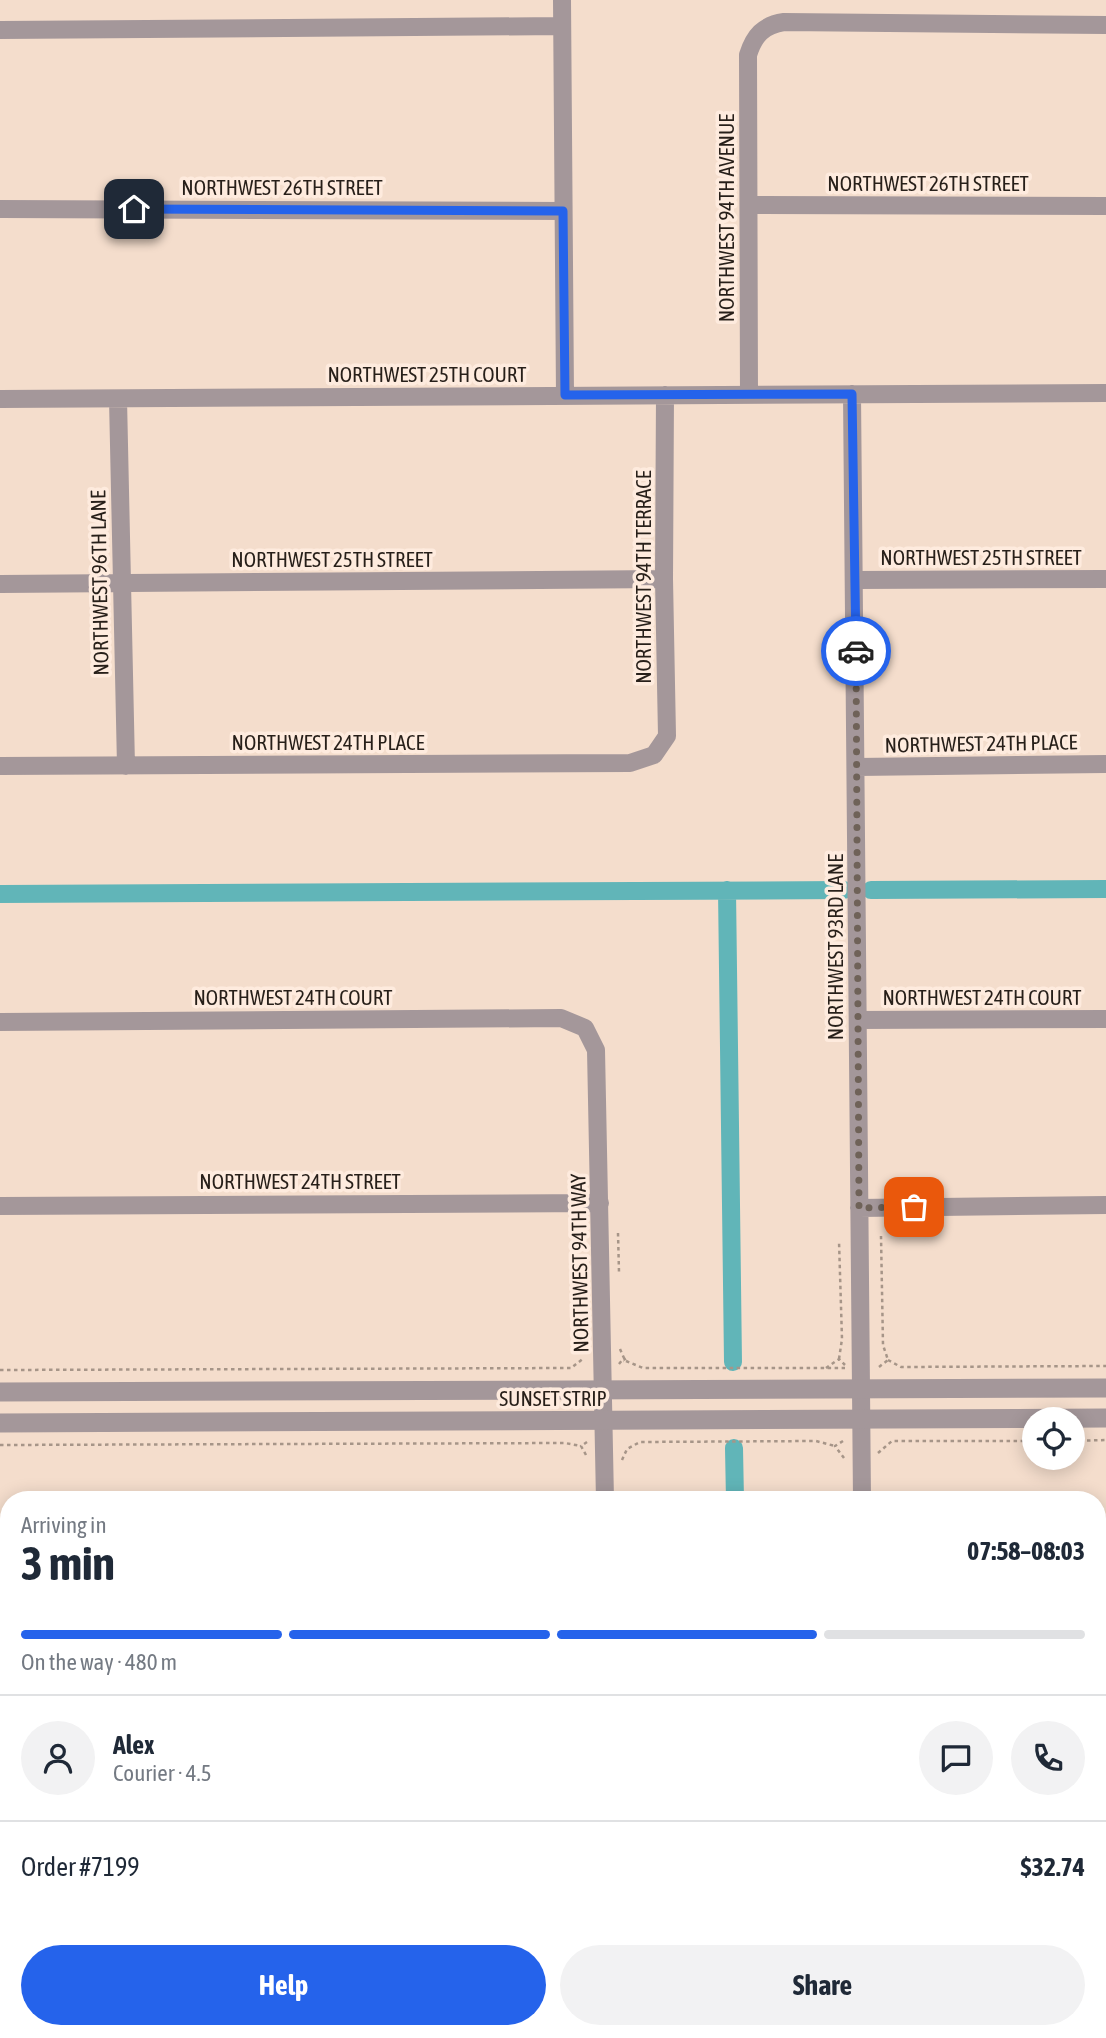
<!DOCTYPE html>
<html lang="en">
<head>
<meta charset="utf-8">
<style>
	:root { --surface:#fff; --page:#f2f2f3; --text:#1f2937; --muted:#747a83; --line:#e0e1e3; --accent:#2563eb }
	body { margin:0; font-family:"Asap Condensed",sans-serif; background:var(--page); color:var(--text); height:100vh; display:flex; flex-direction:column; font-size:26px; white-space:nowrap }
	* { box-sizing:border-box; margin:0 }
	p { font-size:23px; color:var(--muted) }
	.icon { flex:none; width:38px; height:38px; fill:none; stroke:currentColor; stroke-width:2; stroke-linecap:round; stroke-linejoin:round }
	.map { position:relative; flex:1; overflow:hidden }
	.panel { position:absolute; left:0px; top:1491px; width:1106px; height:548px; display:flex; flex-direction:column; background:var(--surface); border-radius:28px 28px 0 0; box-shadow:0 4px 18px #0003 }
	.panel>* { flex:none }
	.buttons { position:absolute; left:1022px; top:1407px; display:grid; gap:14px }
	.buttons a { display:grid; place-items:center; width:63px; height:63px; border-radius:50%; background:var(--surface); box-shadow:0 4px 18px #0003; font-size:35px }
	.pin { position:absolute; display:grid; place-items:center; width:60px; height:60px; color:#fff; margin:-30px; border-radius:14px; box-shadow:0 4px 10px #0006 }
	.courier { position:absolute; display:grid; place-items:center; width:70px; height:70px; margin:-35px; border:5px solid #2563eb; border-radius:50%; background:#fff; color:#222; box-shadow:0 2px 9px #0007 }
	.head em { font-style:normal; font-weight:700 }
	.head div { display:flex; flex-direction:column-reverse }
	.head { display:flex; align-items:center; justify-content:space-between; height:119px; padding:0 21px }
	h1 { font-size:46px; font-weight:700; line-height:52px }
	.bar { display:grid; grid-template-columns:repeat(4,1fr); gap:10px 7px; align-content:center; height:84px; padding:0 21px }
	.bar i { height:9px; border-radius:5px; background:var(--line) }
	.bar .on { background:var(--accent) }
	.bar p { grid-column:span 4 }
	.line { display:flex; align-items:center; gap:18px; padding:0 21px; border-top:2px solid var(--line) }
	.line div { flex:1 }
	.round { display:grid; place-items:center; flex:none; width:74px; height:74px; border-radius:37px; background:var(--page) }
	.cta { display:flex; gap:14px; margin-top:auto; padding:14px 21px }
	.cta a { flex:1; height:80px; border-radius:42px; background:var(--accent); color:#fff; font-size:28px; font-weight:700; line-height:80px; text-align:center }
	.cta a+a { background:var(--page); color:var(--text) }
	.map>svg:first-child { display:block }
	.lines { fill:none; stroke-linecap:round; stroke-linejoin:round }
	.canal { stroke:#61b5b8; stroke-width:18 }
	.path { stroke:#a69588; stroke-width:2.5; stroke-dasharray:3.5 3.5; stroke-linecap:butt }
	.minor { stroke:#a4979a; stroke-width:18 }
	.tertiary { stroke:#a4979a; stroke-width:19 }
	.done { stroke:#6f6258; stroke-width:7; stroke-dasharray:0 12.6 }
	.route { stroke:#2563eb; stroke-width:9 }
	.labels { text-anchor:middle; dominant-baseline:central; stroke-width:7; stroke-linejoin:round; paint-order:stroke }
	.street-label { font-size:21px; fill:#271f19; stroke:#feebde }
</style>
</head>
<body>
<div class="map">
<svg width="1106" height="2038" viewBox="0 0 1106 2038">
	<rect width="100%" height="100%" fill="#f4ddcc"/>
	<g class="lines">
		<path class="canal" d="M 727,890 L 733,1362
			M 871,890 L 1106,889
			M 0,894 L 844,890
			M 734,1448 L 735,1500
			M 1097,1734 L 1106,1734
			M 0,1739 L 9,1739"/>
		<path class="path" d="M 618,1233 L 619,1272
			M 620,1349 L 624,1358
			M 839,1359 L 842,1339 L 839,1241
			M 888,1360 L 901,1367 L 1106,1366
			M 626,1361 L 643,1368 L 845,1368
			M 619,1364 L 624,1358 L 626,1361 L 623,1361
			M 879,1367 L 888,1360 L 883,1345 L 881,1236
			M 826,1368 L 839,1359 L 845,1365
			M 0,1370 L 571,1368 L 584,1358
			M 843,1441 L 835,1446 L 844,1458
			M 1073,1441 L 1106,1440
			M 0,1445 L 565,1443 L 581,1446
			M 878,1453 L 892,1441 L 1034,1441
			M 586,1455 L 581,1446 L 587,1442
			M 622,1460 L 627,1449 L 640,1442 L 816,1441 L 835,1446"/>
		<path class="minor" d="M 562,0 L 565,395
			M 0,30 L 562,26
			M 750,205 L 1106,206
			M 0,209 L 563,211
			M 852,394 L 862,1500
			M 749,395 L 748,55 C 754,36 763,25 784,22 L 1106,25
			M 0,399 L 1106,393
			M 118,399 L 126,766
			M 856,580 L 1106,579
			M 0,584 L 664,579
			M 0,766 L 630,763 L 654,755 L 667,736 L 664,579 L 665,395
			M 857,767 L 1106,764
			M 858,1020 L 1106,1019
			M 0,1022 L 561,1018 L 585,1028 L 596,1050 L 605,1500
			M 0,1206 L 600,1203
			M 859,1208 L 1106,1205
			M 1097,1607 L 1106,1607
			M 0,1609 L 9,1609
			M 1097,1861 L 1106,1861
			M 0,1862 L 9,1862
			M 616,2030 L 616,2038
			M 871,2030 L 871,2038"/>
		<path class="tertiary" d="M 0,1392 L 1106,1388
			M 0,1423 L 1106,1418"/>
	</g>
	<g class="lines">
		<path class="done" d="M 856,651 L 859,1208 L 914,1207"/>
		<path class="route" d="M 134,209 L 563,211 L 565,395 L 852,394 L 856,651"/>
	</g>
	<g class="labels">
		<g class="street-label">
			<text x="928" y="183">NORTHWEST 26TH STREET</text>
			<text x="282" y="187">NORTHWEST 26TH STREET</text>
			<text transform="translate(726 218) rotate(-90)">NORTHWEST 94TH AVENUE</text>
			<text x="427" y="374">NORTHWEST 25TH COURT</text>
			<text x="981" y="557">NORTHWEST 25TH STREET</text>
			<text x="332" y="559">NORTHWEST 25TH STREET</text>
			<text transform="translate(643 577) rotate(-90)">NORTHWEST 94TH TERRACE</text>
			<text transform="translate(99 583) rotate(-91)">NORTHWEST 96TH LANE</text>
			<text x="328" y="742">NORTHWEST 24TH PLACE</text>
			<text transform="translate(981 743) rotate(-1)">NORTHWEST 24TH PLACE</text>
			<text transform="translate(835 947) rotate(-90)">NORTHWEST 93RD LANE</text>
			<text x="293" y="997">NORTHWEST 24TH COURT</text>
			<text x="982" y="997">NORTHWEST 24TH COURT</text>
			<text x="300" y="1181">NORTHWEST 24TH STREET</text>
			<text transform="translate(579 1263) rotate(-91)">NORTHWEST 94TH WAY</text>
			<text x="553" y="1398">SUNSET STRIP</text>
		</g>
	</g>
</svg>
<div class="buttons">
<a><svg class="icon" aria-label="locate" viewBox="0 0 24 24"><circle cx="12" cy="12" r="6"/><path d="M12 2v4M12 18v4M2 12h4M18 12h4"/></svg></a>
</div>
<div class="pin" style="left:914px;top:1207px;background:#ea580c"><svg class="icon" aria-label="bag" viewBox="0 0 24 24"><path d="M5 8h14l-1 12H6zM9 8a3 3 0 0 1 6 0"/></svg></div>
<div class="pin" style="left:134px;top:209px;background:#1f2937"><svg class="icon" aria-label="home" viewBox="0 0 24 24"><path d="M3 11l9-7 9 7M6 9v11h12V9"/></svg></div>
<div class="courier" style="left:856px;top:651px"><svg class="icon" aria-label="car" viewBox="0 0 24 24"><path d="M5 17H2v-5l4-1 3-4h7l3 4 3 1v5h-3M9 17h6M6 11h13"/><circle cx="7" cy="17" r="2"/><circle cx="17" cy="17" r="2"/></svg></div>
<section class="panel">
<div class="head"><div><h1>3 min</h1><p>Arriving in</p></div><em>07:58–08:03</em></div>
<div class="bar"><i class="on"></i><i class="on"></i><i class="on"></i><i></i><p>On the way · 480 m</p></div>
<div class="line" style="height:126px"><a class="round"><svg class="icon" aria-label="person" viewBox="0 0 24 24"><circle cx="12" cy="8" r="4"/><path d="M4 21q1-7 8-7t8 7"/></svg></a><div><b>Alex</b><p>Courier · 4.5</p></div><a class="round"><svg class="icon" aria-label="chat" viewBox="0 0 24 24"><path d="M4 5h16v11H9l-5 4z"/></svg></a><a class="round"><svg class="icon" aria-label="phone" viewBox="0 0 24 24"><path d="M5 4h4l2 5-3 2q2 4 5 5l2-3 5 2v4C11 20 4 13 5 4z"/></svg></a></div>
<div class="line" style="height:91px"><div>Order #7199</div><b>$32.74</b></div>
<div class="cta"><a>Help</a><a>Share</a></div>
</section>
</div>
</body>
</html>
